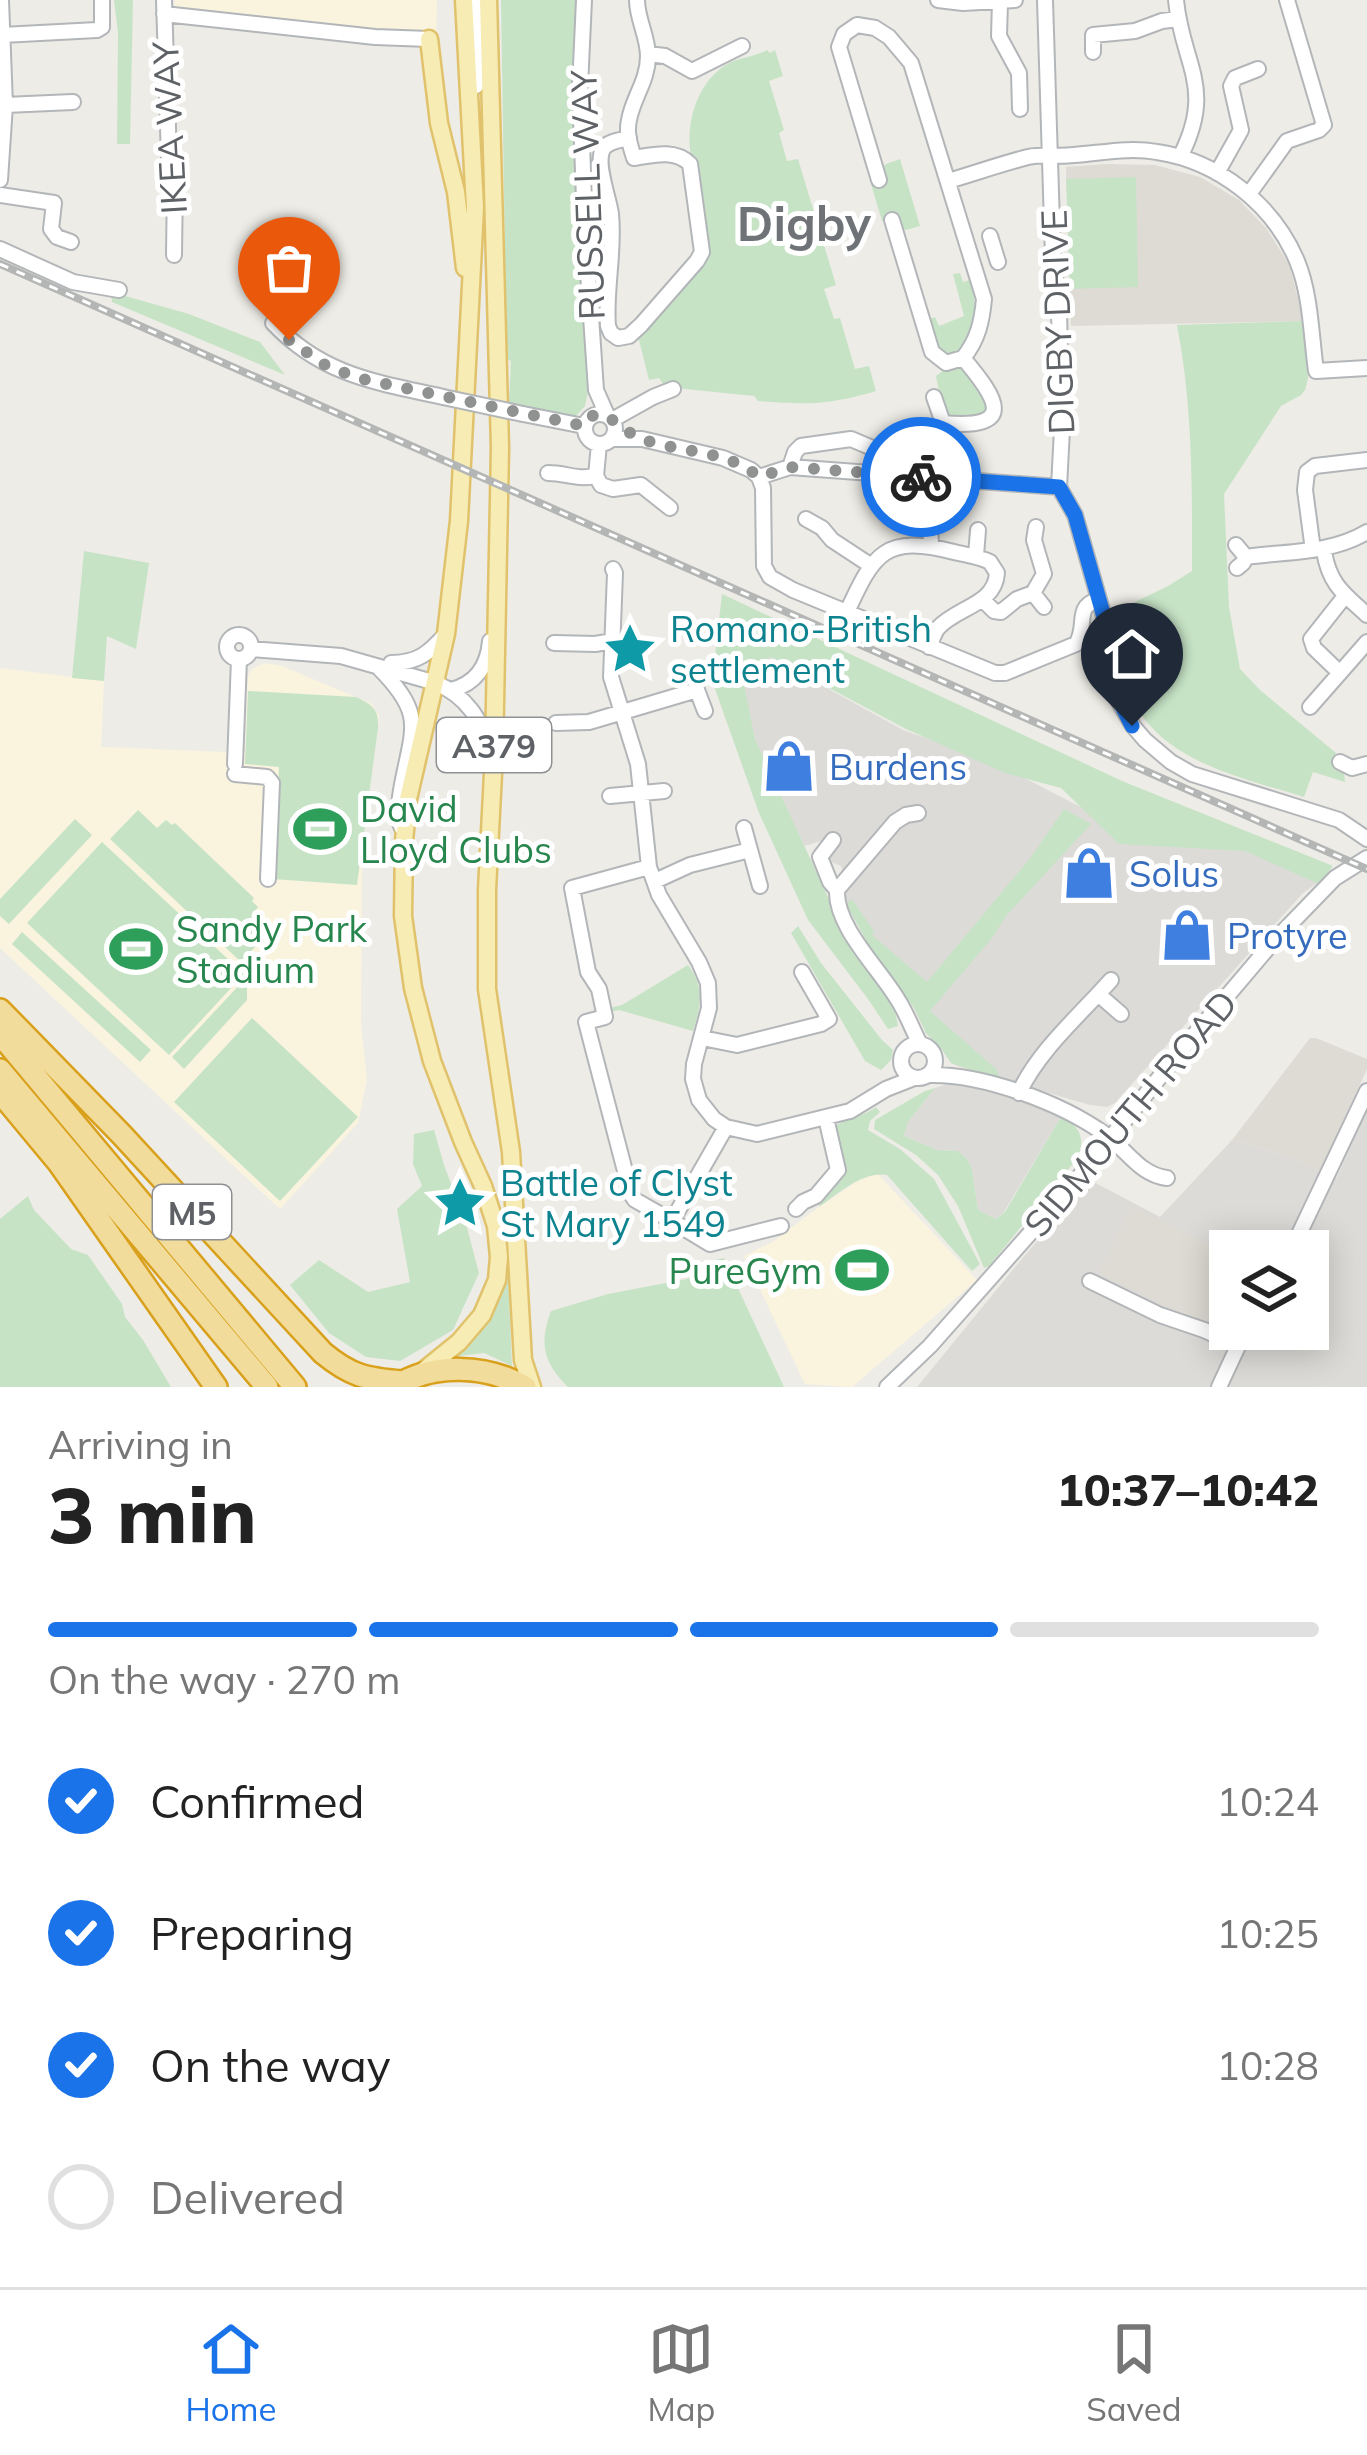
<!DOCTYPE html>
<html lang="en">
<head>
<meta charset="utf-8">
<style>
	:root { --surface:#fff; --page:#f2f2f2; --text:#222; --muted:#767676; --line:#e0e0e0; --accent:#1a73e8 }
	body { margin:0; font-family:Mulish,sans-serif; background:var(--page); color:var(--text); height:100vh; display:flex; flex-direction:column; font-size:45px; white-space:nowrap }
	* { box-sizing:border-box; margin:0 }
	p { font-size:39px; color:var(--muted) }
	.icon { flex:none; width:66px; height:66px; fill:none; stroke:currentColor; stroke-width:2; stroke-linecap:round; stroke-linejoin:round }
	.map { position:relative; height:1387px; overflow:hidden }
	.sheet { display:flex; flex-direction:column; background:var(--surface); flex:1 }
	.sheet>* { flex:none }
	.controls { position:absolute; left:1209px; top:1230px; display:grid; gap:24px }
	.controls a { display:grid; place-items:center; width:120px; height:120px; border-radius:0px; background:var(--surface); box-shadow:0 6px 30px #0003; font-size:60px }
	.pin { position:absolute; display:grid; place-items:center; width:102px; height:102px; color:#fff; margin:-123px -51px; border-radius:50% 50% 50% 0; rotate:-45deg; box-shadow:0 0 12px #0007 }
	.pin .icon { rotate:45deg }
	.courier { position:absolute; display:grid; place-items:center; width:120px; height:120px; margin:-60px; border:9px solid #1a73e8; border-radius:50%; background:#fff; color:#222; box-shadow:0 3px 15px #0007 }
	.headline em { font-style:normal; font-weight:800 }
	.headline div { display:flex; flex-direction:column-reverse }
	.headline { display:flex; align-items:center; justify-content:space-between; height:204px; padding:0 48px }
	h1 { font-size:78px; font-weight:800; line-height:90px }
	.bar { display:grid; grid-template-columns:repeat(4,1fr); gap:18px 12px; align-content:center; height:144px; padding:0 48px }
	.bar i { height:15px; border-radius:9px; background:var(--line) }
	.bar .selected { background:var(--accent) }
	.bar p { grid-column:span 4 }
	ol { padding:0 48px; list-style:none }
	li { display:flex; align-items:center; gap:36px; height:132px }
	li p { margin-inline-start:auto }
	li .icon { padding:12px; border-radius:50%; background:var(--accent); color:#fff; stroke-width:4 }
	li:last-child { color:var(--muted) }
	li i { width:66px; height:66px; border:6px solid var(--line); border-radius:50% }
	.tab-bar { display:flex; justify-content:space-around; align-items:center; height:168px; border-top:3px solid var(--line); background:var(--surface); font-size:33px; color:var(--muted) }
	.tab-bar a { display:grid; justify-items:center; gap:6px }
	.tab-bar .selected { color:var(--accent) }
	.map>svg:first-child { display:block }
	.commercial { fill:#faf4df }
	.industrial { fill:#dddbd8; fill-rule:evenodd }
	.education { fill:#dedbd4 }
	.green { fill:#c6e3c6 }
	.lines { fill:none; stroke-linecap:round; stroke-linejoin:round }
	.minor-casing { stroke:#b3b6b9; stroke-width:18 }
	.major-casing { stroke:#e1c26c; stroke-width:21 }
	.highway-casing { stroke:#d9a01b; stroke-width:26 }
	.minor { stroke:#fff; stroke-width:14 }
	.major { stroke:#f6ecb4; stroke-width:16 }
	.highway { stroke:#f1dc9b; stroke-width:21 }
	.rail-casing { stroke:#b4b5b5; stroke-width:8 }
	.rail { stroke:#fff; stroke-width:3; stroke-dasharray:9; stroke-linecap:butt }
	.minor-bridge-casing { stroke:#b3b6b9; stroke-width:18; stroke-linecap:butt }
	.minor-bridge { stroke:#fff; stroke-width:14 }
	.done { stroke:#909292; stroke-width:12; stroke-dasharray:0 21.6 }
	.route { stroke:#1a73e8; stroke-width:15 }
	.labels { text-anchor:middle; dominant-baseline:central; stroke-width:10; stroke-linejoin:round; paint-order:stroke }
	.shield { fill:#fff; stroke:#8e9093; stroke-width:3 }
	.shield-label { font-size:33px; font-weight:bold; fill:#5e6165 }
	.street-label { font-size:36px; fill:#5e6165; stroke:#fff }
	.culture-label { font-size:36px; fill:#0d838f; stroke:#fff; text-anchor:start }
	.shop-label { font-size:36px; fill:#366cbe; stroke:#fff; text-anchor:start }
	.leisure-label { font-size:36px; fill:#27864d; stroke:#fff; text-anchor:start }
	.district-label { font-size:48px; font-weight:bold; fill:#6f7276; stroke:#fff }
</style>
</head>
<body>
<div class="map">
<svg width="1367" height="1387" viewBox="0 0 1367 1387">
	<rect width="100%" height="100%" fill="#eeece6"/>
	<path class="commercial" d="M 175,0 L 437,0 L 436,47 L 174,17 Z
		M 265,663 L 282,666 L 365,701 L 372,704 L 379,716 L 362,843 L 361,1025 L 367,1079 L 358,1123 L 280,1209 L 0,948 L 0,668 L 104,681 L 101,747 L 227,752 L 245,751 L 248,676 L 252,669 Z
		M 877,1173 L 977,1280 L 852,1387 L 805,1384 L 744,1256 L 774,1241 L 819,1207 L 858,1181 Z"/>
	<path class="industrial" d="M 771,657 L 903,730 L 994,762 L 1142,839 L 1247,840 L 1326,877 L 1303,893 L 1115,1103 L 1107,1107 L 1090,1105 L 963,1068 L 951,1063 L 941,1048 L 926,1033 L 914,1008 L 871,949 L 844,899 L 847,885 L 841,866 L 829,861 L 821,841 L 804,846 L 755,739 L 740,669 Z
		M 959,1080 L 1013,1094 L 1062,1115 L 1004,1212 L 996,1219 L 978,1210 L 972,1169 L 968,1160 L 958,1151 L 937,1150 L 904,1136 L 908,1122 L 935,1088 Z
		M 1367,1110 L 1367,1387 L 917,1387 L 1020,1261 L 1090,1180 L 1160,1217 L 1232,1140 L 1292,1157 L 1336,1179 ZM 1230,1251 L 1308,1251 L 1308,1329 L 1230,1329 Z"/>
	<path class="education" d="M 1107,164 L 1155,165 L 1200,177 L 1239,200 L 1266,228 L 1289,264 L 1304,321 L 1071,326 L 1066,167 Z
		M 1310,1038 L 1316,1038 L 1367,1059 L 1367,1069 L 1320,1171 L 1292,1157 L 1232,1140 Z
		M 1132,1206 L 1230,1255 L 1230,1329 L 1234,1329 L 1221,1332 L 1101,1275 L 1100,1271 Z"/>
	<path class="green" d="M 114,0 L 133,0 L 130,144 L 117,144 L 118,33 Z
		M 501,0 L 578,0 C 570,127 580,255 590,382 L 585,406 L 574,418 L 509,402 L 511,361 L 507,359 L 506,320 Z
		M 767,50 L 770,53 L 775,50 L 783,76 L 769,81 L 784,130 L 779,133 L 787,161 L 798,159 L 836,285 L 824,289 L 834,319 L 840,318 L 855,369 L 869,366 L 876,391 C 828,405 808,405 758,401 L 754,396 L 665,387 L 659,378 L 649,380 L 638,336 L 703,261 C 701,233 701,204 697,176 C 696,167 691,158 690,149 C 687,119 698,84 724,66 C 738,57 753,58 767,50 Z
		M 900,159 L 920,226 L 906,230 L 899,227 L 896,217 L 882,221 L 871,184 L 885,180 L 882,169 L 886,164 Z
		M 1136,177 L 1138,287 L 1070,289 L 1066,179 Z
		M 960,273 L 963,282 L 970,280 C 978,315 982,334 953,359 L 938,351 L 940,349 L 929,319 L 935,317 L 939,326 L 964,316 L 953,274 Z
		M 111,292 L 189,314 L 260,342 L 285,375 L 112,302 Z
		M 1304,321 L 1308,378 L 1305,390 L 1301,395 L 1281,406 L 1224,494 L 1229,607 L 1240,669 L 1260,690 L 1336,753 L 1332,765 L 1344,773 L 1345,782 L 1313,772 L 1304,797 C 1234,775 1146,759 1124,677 C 1121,669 1118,658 1118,649 C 1118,646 1121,643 1120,640 C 1120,632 1115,621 1112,613 L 1168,586 L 1192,571 C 1192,488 1193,407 1177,325 Z
		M 963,367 L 988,394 L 988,417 L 944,420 L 936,376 L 944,370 Z
		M 84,551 L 149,563 L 136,649 L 107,636 L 104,681 L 72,678 Z
		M 722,594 L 1122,781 L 1333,866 L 1319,884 L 1245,851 L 1119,844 L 1061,788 L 1005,773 L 906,729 L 771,657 L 741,670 L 755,739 L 833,908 L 856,952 L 894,1005 L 898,1026 L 888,1029 L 868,999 L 808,920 L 759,813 L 714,686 L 713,673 Z
		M 248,691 L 356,697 C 373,705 379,709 378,728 L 357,885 L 273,879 L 275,877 L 279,767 L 245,764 Z
		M 1064,809 L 1091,824 L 1006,916 L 992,938 L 930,1011 L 996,1069 L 1001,1080 L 951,1063 L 941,1048 L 926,1033 L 914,1008 L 871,949 L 846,904 L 852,899 L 874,931 L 872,935 L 927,982 L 1031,857 Z
		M 138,810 L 157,828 L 166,820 L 172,825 L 175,823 L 254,898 L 252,901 L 258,907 L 251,916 L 268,933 L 241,962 L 110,839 Z
		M 75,819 L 92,835 L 9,924 L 0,916 L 0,899 Z
		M 102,842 L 244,974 L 169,1055 L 27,923 Z
		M 798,926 L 821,963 L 882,1040 L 893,1050 L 891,1060 L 881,1070 L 865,1061 L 791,933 Z
		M 22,932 L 151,1050 L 140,1062 L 12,944 Z
		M 688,965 C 705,987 701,1006 693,1031 L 619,1010 L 610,1012 L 609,1008 L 622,1005 Z
		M 243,981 L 247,986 L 247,1000 L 184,1069 L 172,1057 Z
		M 252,1018 L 358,1117 L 280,1201 L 174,1102 Z
		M 935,1088 L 908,1122 L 904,1136 L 937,1150 L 958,1151 L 968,1160 L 972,1169 L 978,1210 L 996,1219 L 1005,1212 L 1062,1115 C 1080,1127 1087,1140 1076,1160 L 989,1266 L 984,1268 L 958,1206 L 938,1175 L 916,1155 L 874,1129 L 875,1120 L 925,1091 Z
		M 876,1107 L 880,1112 L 870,1121 L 868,1130 L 900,1149 L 934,1179 L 980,1264 L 972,1271 L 887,1175 C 862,1171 838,1194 819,1207 L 821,1201 L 840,1181 L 841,1164 L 834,1127 C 846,1117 862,1118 876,1107 Z
		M 434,1130 L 444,1165 L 466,1224 L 479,1273 L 453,1330 L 400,1361 L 366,1357 L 329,1333 L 290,1285 L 319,1260 L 368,1292 L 410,1282 L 397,1209 L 422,1186 L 413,1164 L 414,1134 Z
		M 28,1196 L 34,1210 L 71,1249 L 88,1255 L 122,1304 L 125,1317 L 143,1340 L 171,1387 L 0,1387 L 0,1219 Z
		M 507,1253 L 512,1366 L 484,1353 L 450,1357 C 488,1317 500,1310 507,1253 Z
		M 724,1258 L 784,1387 L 568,1387 C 543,1363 539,1343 551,1311 L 608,1294 L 687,1279 L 715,1260 Z"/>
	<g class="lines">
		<g class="minor-casing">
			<path id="minor" d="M 164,0 L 169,159 L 175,180 L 174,255
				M 584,0 L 580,87 L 585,228 L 596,390 L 607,415
				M 938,0 L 963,3 L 1015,0
				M 1045,0 L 1053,256 L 1059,312 L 1062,429 L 1059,487 L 1075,515 L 1106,624 L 1113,682 L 1119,702 L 1133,726 L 1145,740 L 1171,762 L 1192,774 L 1339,820 L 1367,839
				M 1176,0 C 1182,65 1216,87 1180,157
				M 1000,2 L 999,36 L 1019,73 L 1020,109
				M 164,14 L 375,37 L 429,39
				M 2,35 L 97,30 L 102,27 L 102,0
				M 1093,52 L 1093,35 L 1135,31 L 1162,21 L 1178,19
				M 648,54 L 665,56 L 692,71 L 742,46
				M 476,86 L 476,0
				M 5,105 L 73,102
				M 629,138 C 621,140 608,141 603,149 C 595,163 609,198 611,214 C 615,251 605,289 608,326 L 611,333 L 618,338 L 629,336 L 641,325 L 697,261 L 702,252 L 690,164 C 675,149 653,155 634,158 C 630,145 626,133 629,120 C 633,97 648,81 648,56 C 648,37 637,19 637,0
				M 1217,173 L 1241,130 L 1231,86 L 1235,78 L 1258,69
				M 0,180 L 5,105 L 1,0
				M 879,180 L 839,47 L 844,34 L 857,25 L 875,28 L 889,37 L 911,63 L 984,299 C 982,321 978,340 963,358
				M 948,181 C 975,173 1001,164 1028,157 C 1043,154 1059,157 1074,155 C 1102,153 1129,147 1157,152 C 1218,161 1273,204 1297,261 C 1311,295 1311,335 1316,371 L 1367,368
				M 1249,194 L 1287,141 L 1319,130 L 1324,125 L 1287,0
				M 0,195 L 54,203 L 51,229 L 57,237 L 71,242
				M 892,220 L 932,352 L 946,363 L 963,358
				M 990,236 L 998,262
				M 0,249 L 73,282 L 119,290
				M 273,323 C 322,375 375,382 443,397
				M 934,397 L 943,423 C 1018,430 997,398 963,358
				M585 429a15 15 0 1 1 30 0a15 15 0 1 1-30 0Z
				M 523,414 L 584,426
				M 612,420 L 653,397 L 673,389
				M 612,439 L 642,439 L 723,458 L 751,470 L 759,477 L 763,488 L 764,566 L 770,577 L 793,590 L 995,673 L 1005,673 L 1076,644 C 1088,627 1074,607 1097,600
				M 599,444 L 596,476 L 601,485 L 613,489 L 641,485 L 670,508
				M 790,467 L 795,452 L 801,446 L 851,439 L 896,458 L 902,465 L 902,476
				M 548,473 C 567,473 575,480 596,476
				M 759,477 L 790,467 L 1059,487
				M 806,519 L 822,528 L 832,540 L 870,565
				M 930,522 L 931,545
				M 1236,545 L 1246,557 L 1243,563 L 1237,568
				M 1313,550 L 1305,490 L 1307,472 L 1315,466 L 1367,460
				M 1324,551 C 1329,584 1344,594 1367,615
				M 976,556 L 978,530
				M 1246,557 C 1288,551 1330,554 1367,532
				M 613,569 L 615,573 L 611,677 L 638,764 L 649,867 L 659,895 L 699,962 L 708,983 L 709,1008 L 694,1064 L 693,1079 L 699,1100 L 714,1119 L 726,1127 L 757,1134 L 850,1111 L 886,1089 L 914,1078
				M 1033,593 L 1044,574 L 1034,540 L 1036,527
				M 983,600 L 994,611 L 1001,612 L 1017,599 L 1033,593 L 1044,607
				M 847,612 C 874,553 885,534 954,552 C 966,555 978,556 990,562 L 997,573 C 995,605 957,607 938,628 C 934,633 932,641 929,647
				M227 647a12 12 0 1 1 24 0a12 12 0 1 1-24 0Z
				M 554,643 L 595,644 L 613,641
				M 251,649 L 341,656 L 436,683 C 468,697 479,719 492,749
				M 391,663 C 418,663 429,653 446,634
				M 378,667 C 427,716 412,728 401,790 C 399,804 396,816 402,828
				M 1339,672 L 1314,648 L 1311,639 L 1345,596
				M 695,674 L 697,690 L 705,711
				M 451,690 C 475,684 488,666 490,641
				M 1310,707 L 1367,642
				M 556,723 L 589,722 L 697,690
				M 1340,762 L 1352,768 L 1367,764
				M 235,764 L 239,659
				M 235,774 L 267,777 L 272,783 L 268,879
				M 610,796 L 664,791
				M 744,828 L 760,886
				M 833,840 L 820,857 L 830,882 L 837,890 C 835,927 880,969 898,1000 C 907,1014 912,1029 920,1044
				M 649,867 L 572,888 L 588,972 L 599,989 L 605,1017 L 586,1022 L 631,1194 L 635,1200 L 672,1221
				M 655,881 L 690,865 L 750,850
				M 837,890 L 895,822 L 906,815 L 918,813
				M 1098,994 L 1121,1014
				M 702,1038 L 737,1045 L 821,1024 L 829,1019 L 802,972
				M901 1061a17 17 0 1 1 34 0a17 17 0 1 1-34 0Z
				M 927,1075 C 982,1073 1062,1103 1106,1135 C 1127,1150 1140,1175 1167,1178
				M 1019,1093 C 1038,1051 1080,1015 1111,980
				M 726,1127 L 672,1221 L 710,1244 L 781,1226
				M 796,1209 L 803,1202 L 816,1196 L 838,1170 L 826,1118
				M 1291,1251 L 1367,1091
				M 1090,1281 L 1160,1315 L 1204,1330 L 1238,1345
				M 887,1387 L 930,1346 L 1071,1187 L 1184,1047 L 1273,942 L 1335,878 L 1367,858
				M 1219,1387 L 1246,1329"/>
		</g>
		<g class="major-casing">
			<path id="major" d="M 488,0 L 500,448 L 494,754 L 487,890 L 487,989 L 511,1152 L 523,1360 L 532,1387
				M 429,39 L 439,123 L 456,192 L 465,268
				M 417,1376 L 459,1342 L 482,1315 L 497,1280 L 499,1257 L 496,1226 L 483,1186 L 463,1142 L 432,1061 L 413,988 L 403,916 L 404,841 L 408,799 L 446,634 L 459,521 L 475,207 L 464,0"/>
		</g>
		<g class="highway-casing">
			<path id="highway" d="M 0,1010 L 121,1134 L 323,1353 C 351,1376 366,1379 402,1382
				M 0,1034 L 295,1387
				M 0,1070 L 267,1387
				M 0,1092 L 59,1163 L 216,1387
				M 395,1387 C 433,1362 487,1365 525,1387"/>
		</g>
		<use href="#minor" class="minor"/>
		<use href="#major" class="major"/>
		<use href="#highway" class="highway"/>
		<g class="rail-casing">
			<path id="rail" d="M 0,264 L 1367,869"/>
		</g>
		<use href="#rail" class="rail"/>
		<g class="minor-bridge-casing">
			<path id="minor-bridge" d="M 443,397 L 523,414"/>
		</g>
		<use href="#minor-bridge" class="minor-bridge"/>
	</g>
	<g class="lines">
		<path class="done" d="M 289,340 L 328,367 L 362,379 L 584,426 L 592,416 L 603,414 C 616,421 627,433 642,439 C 680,453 726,449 759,477 L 790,467 L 921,477"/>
		<path class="route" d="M 921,477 L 1059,487 L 1075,515 L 1106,624 L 1115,692 L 1132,726"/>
	</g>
	<defs>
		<g id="sight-bare" transform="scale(4.14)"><path d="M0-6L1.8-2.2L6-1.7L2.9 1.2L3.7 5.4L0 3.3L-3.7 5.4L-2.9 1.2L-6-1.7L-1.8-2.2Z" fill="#0f9aa8" stroke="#fff" stroke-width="2.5" paint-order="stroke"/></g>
		<g id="shop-bare" transform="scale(4.14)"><path d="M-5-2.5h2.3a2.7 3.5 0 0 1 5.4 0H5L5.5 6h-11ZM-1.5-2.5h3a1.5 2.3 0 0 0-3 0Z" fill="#3f7fe0" stroke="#fff" stroke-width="2.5" paint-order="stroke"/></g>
		<g id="stadium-bare" transform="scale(4.14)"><path d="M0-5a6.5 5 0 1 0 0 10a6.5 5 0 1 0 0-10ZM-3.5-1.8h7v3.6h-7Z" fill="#2e9e5b" stroke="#fff" stroke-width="2.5" paint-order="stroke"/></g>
	</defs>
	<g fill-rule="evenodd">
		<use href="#sight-bare" x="630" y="649"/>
		<use href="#shop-bare" x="789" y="766"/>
		<use href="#stadium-bare" x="320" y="829"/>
		<use href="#shop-bare" x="1089" y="873"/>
		<use href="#shop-bare" x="1187" y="935"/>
		<use href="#stadium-bare" x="136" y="949"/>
		<use href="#sight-bare" x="460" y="1203"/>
		<use href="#stadium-bare" x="862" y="1270"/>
	</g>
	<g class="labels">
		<g class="shield">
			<rect x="437" y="718" width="114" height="54" rx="9"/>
			<rect x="153" y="1185" width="78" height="54" rx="9"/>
		</g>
		<g class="shield-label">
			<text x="494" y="745">A379</text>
			<text x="192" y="1212">M5</text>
		</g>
		<g class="street-label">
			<text transform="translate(169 128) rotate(-93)">IKEA WAY</text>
			<text transform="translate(587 195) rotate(-92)">RUSSELL WAY</text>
			<text transform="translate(1057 322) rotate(-92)">DIGBY DRIVE</text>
			<text transform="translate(1130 1113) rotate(-50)">SIDMOUTH ROAD</text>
		</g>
		<g class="culture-label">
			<text x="670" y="628">Romano-British<tspan x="670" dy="41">settlement</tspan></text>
			<text x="500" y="1182">Battle of Clyst<tspan x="500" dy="41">St Mary 1549</tspan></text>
		</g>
		<g class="shop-label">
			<text x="829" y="766">Burdens</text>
			<text x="1129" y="873">Solus</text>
			<text x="1227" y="935">Protyre</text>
		</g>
		<g class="leisure-label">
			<text x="360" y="808">David<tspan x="360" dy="41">Lloyd Clubs</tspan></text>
			<text x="176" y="928">Sandy Park<tspan x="176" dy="41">Stadium</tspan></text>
			<text x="822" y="1270" text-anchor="end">PureGym</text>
		</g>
		<g class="district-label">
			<text x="804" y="223">Digby</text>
		</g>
	</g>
</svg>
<div class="controls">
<a><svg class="icon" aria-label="layers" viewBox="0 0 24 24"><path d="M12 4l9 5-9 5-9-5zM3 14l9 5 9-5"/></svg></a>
</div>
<div class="pin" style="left:289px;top:340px;background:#ea580c"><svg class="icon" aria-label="bag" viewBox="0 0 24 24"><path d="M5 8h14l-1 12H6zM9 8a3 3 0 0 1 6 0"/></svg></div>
<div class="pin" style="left:1132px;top:726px;background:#1f2937"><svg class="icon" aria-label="home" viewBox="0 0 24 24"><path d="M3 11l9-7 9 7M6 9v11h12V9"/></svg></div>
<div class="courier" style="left:921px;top:477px"><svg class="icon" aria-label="bike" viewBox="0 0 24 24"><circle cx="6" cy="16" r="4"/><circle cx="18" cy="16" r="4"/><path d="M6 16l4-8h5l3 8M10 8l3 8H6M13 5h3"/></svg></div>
</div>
<section class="sheet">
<div class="headline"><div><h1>3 min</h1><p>Arriving in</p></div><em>10:37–10:42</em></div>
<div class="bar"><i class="selected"></i><i class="selected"></i><i class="selected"></i><i></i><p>On the way · 270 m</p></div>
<ol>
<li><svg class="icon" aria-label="check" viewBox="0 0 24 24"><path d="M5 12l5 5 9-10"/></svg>Confirmed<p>10:24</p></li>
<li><svg class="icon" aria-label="check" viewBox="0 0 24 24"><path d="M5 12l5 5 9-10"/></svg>Preparing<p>10:25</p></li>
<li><svg class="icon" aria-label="check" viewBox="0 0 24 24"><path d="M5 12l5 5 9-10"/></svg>On the way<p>10:28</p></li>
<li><i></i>Delivered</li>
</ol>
</section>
<nav class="tab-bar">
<a class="selected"><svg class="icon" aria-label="home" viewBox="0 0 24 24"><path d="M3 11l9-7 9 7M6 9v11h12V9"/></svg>Home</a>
<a><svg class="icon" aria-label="map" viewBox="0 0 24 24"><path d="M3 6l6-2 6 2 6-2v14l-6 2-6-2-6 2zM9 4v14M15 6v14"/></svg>Map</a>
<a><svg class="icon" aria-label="saved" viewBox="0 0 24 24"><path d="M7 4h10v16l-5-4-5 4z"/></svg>Saved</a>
</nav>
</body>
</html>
